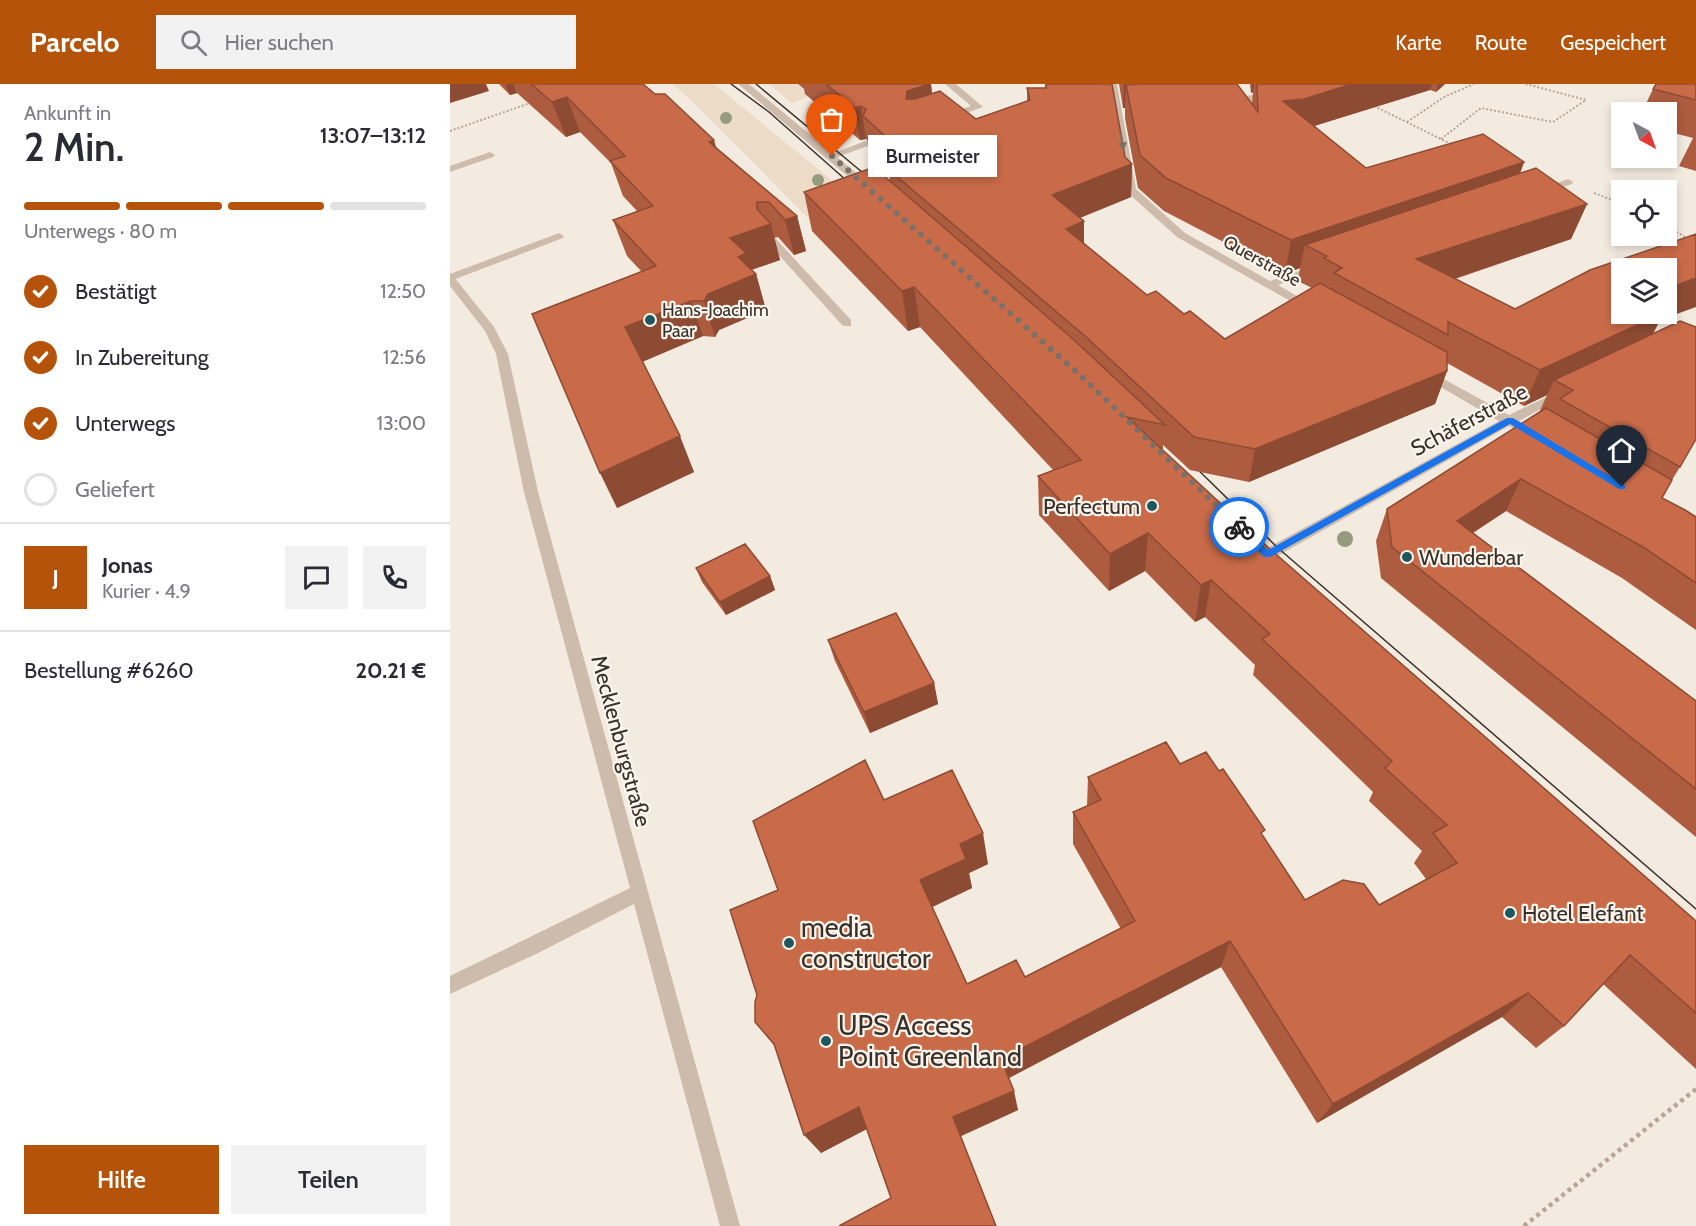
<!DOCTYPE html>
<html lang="de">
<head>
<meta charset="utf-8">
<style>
	:root { --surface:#fff; --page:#f2f2f3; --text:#2b2b33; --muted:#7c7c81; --line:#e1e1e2; --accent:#b45309 }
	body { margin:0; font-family:Cabin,sans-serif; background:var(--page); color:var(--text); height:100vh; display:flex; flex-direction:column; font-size:22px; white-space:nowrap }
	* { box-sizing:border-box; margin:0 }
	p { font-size:20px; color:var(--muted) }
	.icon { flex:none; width:33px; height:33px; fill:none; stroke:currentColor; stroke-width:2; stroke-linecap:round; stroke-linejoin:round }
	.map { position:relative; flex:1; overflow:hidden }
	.side { display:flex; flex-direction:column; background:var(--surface); width:450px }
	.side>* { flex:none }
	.needle { width:39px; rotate:139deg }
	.controls { position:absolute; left:1161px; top:18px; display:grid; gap:12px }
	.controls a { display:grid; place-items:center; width:66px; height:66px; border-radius:0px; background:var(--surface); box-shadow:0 3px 9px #0003; font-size:30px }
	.pin { position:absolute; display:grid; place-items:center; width:51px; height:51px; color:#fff; margin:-62px -26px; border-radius:50% 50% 50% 0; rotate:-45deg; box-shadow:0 0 6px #0007 }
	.pin .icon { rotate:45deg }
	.courier { position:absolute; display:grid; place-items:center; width:60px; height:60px; margin:-30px; border:4px solid #1a73e8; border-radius:50%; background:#fff; color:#222; box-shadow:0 2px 8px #0007 }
	.bubble { position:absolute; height:42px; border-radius:0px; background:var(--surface); box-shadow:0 3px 9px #0003; font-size:20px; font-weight:600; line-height:42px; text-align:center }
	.headline em { font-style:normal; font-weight:600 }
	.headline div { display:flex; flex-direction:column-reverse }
	.headline { display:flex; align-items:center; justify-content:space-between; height:102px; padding:0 24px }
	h1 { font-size:39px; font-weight:600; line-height:45px }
	.bar { display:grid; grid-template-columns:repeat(4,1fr); gap:9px 6px; align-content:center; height:72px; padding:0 24px }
	.bar i { height:8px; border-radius:4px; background:var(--line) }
	.bar .on { background:var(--accent) }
	.bar p { grid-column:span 4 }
	.line { display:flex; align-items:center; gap:15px; padding:0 24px; border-top:2px solid var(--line) }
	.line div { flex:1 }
	.round { display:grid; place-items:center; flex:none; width:63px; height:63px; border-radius:0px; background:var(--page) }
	ol { padding:0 24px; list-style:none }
	li { display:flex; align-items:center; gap:18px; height:66px }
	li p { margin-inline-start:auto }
	li .icon { padding:6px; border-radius:50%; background:var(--accent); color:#fff; stroke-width:4 }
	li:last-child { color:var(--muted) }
	li i { width:33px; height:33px; border:3px solid var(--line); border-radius:50% }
	.button { display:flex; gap:12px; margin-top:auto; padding:12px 24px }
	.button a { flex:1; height:69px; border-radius:0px; background:var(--accent); color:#fff; font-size:24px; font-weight:600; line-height:69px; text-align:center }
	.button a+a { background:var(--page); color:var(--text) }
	header { display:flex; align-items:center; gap:36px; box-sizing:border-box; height:84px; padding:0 30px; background:var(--accent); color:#fff }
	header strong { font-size:28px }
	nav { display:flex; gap:33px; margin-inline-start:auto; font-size:21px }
	.search { width:420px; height:54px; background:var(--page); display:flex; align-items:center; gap:15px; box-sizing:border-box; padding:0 21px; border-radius:0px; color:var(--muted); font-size:22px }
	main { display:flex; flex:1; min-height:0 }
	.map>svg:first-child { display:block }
	.plaza { fill:#ecdcc7 }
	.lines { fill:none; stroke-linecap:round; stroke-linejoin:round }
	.path-far1 { stroke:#b9a595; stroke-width:2; stroke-dasharray:2 2; stroke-linecap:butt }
	.path { stroke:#b9a595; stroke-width:4.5; stroke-dasharray:4 4; stroke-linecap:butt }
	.lane { fill:#cdbbab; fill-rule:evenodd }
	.street { fill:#cdbbab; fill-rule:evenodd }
	.tram { stroke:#3a302a; stroke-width:1.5 }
	.tree { fill:#959b7e }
	.wall { fill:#ad5c3f }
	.shaded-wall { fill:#8d4b33 }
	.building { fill:#c96b49; stroke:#8d4b33; stroke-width:1.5 }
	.oneway { fill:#7c6f64 }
	.route { fill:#1a73e8 }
	.done { stroke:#7b716a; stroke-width:6; stroke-dasharray:0 10.8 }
	.poi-dot { fill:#1e585e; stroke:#fbf5ed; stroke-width:2 }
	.labels { text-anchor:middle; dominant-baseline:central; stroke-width:4.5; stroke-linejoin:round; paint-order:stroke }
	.far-street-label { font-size:18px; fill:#3a302a; stroke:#fbf5ed }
	.far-poi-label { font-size:18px; fill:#3a302a; stroke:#fbf5ed; text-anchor:start }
	.street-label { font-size:22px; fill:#3a302a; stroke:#fbf5ed }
	.poi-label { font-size:22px; fill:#3a302a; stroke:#fbf5ed; text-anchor:start }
	.near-poi-label { font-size:27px; fill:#3a302a; stroke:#fbf5ed; text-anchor:start }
</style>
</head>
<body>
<header>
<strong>Parcelo</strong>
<div class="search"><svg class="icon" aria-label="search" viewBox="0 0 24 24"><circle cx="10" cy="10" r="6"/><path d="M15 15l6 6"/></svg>Hier suchen</div>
<nav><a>Karte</a><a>Route</a><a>Gespeichert</a></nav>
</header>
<main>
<section class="side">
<div class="headline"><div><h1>2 Min.</h1><p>Ankunft in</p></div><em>13:07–13:12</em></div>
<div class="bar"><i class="on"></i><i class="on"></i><i class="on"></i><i></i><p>Unterwegs · 80 m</p></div>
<ol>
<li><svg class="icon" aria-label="check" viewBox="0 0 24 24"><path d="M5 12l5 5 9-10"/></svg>Bestätigt<p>12:50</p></li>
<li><svg class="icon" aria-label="check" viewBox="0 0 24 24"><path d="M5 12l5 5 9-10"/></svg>In Zubereitung<p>12:56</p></li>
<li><svg class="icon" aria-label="check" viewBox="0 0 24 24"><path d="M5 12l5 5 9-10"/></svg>Unterwegs<p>13:00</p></li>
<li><i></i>Geliefert</li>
</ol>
<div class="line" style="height:108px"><b class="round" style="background:var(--accent);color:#fff">J</b><div><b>Jonas</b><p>Kurier · 4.9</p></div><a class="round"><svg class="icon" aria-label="chat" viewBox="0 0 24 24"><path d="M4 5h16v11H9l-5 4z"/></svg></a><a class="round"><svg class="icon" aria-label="phone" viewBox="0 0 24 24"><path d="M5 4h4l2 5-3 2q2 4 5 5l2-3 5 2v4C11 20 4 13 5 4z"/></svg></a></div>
<div class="line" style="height:78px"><div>Bestellung #6260</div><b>20.21 €</b></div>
<div class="button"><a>Hilfe</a><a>Teilen</a></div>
</section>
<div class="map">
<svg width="1246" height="1142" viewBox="0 0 1246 1142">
	<rect width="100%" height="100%" fill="#f4ebe0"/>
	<path class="plaza" d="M 222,0 L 264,0 L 411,120 L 363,139 L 241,16 Z
		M 319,0 L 347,0 L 360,12 L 342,19 Z"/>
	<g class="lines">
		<path class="path-far1" d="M 924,22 L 1003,61
			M 957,38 L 994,13 L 1024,0
			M 0,47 L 83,18
			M 991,55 L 1031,24 L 1103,38 L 1136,16 L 1076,0
			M 1144,109 L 1172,120
			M 1216,142 L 1246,159"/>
		<path class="path" d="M 1074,1142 L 1246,1005"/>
		<path class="lane" d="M 495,0 L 506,0 L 533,23 L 500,35 L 494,35 L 494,31 L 521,22 Z
			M 415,57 L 420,60 L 418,62 L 382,75 L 377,72 Z
			M 40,68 L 45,71 L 43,73 L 0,88 L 0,82 Z
			M 109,149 L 114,152 L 113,154 L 0,197 L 0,190 Z
			M 322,154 L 326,155 L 401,236 L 401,242 L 393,242 L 318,159 L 318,155 Z"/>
		<path class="street" d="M 288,0 L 299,0 L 422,102 L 422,106 L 414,106 Z
			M 657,0 L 667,0 L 686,105 L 735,149 L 820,197 L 864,182 L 872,182 L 872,186 L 828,201 L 866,223 L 866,227 L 858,227 L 727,153 L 677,108 Z
			M 849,0 L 864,0 L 812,16 L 778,20 L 773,17 L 778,14 L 811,10 Z
			M 1118,95 L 1123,98 L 1122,100 L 1092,110 L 1087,107 Z
			M 0,192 L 4,193 L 44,243 L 58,270 L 88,408 L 290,1142 L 270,1142 L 184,820 L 88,869 L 0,910 L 0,892 L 180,804 L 74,408 L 46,270 L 35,247 L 0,202 Z
			M 974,284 L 1059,331 L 1105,309 L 1109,308 L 1115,312 L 1069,337 L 1090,349 L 1092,352 L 1090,355 L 1082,355 L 1059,342 L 822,475 L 812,475 L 810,471 L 812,467 L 1049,337 L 970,291 L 970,285 Z"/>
		<path class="tram" d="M 281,0 L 319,28 L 405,104
			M 306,0 L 424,98
			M 738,376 L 828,464 L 1246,825"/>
	</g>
	<g class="tree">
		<circle cx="276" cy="34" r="6"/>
		<circle cx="368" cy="96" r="6"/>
		<circle cx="895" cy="455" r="8"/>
	</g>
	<path class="wall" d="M 49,0 L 193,0 L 266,63 L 347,132 L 356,167 L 344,171 L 328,153 L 324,154 L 330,176 L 301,186 L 306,190 L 316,226 L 269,246 L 265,253 L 253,252 L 193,277 L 244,388 L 167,424 L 191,187 L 177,172 L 163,136 L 187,127 L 173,112 L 161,79 L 130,48 L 116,53 L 67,9 L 60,11 Z
		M 348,0 L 481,0 L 482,10 L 526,35 L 577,17 L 577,4 L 595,4 L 595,0 L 662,0 L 675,73 L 682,80 L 681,113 L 630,134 L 634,159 L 697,211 L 734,230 L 775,255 L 862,204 L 848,197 L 850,184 L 835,190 L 714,127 L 688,104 L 675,34 L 675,24 L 673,24 L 669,0 L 787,0 L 802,19 L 803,8 L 801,9 L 800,0 L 995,0 L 986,8 L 980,6 L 864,42 L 916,84 L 1074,78 L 1070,89 L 1137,120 L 1121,155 L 1005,195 L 1065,225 L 1210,236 L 1203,250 L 1230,383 L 1222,396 L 1212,414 L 1246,433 L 1246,546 L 1172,494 L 1056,427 L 1023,449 L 1246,617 L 1246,753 L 931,494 L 926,457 L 937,425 L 1089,329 L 1097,311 L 1074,322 L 997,279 L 997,287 L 985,320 L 799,398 L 740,386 L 713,361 L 713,367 L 820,465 L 1246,837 L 1246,985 L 1153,900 L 1114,942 L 1086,964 L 1052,933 L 867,1039 L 771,883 L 559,994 L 568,1026 L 511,1052 L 441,1114 L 417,1045 L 371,1069 L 324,961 L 305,938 L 307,911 L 328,806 L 434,716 L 538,780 L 519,789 L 522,804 L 482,823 L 517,900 L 575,893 L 671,845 L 623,760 L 623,728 L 637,722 L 638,693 L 730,680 L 813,752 L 855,816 L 929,821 L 976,795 L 964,779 L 972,767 L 919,717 L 923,708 L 803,591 L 805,581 L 755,533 L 745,538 L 695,487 L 659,507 L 589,431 L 588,392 L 603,386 L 470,243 L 458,247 L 362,147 L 354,108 L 440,97 L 438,85 L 439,84 L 419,64 L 417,56 L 416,55 L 410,56 L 355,10 L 354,5 Z
		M 1246,0 L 1246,87 L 1229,82 L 1243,54 L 1216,47 L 1216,28 L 1192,28 L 1203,5 Z
		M 246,484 L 320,492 L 325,506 L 276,531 L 252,498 Z
		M 378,556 L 484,599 L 488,620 L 420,649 L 385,577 Z"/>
	<path class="shaded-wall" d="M 0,0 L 36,0 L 39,7 L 0,19 Z
		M 55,0 L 63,0 L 67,9 L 60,11 Z
		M 481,0 L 484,32 L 456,15 L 457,7 Z
		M 674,0 L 771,0 L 676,1 L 675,24 L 673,24 Z
		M 802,0 L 804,0 L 803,8 L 801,9 Z
		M 902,0 L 982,0 L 980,6 L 848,47 L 833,17 Z
		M 988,0 L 995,0 L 986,8 Z
		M 117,13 L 130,48 L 116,53 L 102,18 Z
		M 411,22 L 416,55 L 410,56 L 405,24 Z
		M 264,56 L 274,91 L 259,58 Z
		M 1074,78 L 1062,112 L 855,161 L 850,184 L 835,190 L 841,156 Z
		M 682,80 L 681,113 L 602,145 L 602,111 Z
		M 307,118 L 313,143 L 321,140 L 330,176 L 301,186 L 306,190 L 316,226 L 269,246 L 265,253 L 254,217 L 280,154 L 307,125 Z
		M 1137,120 L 1121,155 L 956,211 L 966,175 Z
		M 347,132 L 356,167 L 344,171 L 335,136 Z
		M 634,137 L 634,171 L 616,145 Z
		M 1246,194 L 1246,223 L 1210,236 L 1195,264 L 1104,296 L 1097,311 L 1074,322 L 1090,286 L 1177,230 L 1216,230 L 1216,205 Z
		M 464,203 L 470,243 L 458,247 L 452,207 Z
		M 241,217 L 253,252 L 190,279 L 175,243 Z
		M 997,287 L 985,320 L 799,398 L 805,365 Z
		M 230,352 L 244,388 L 167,424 L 150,389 Z
		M 1071,395 L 1056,427 L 993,468 L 1007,437 Z
		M 698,449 L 695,487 L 659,507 L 660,470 Z
		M 320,492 L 325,506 L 276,531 L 270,518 Z
		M 761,496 L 755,533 L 745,538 L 751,501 Z
		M 484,599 L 488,620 L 420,649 L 414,628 Z
		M 533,749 L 538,780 L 519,789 L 522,804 L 478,825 L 470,796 L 510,760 Z
		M 780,857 L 771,883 L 555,996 L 551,975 Z
		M 1078,909 L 1052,933 L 867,1039 L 883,1020 Z
		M 564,1007 L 568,1026 L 511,1052 L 503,1033 Z
		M 409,1023 L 422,1042 L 371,1069 L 354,1051 Z"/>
	<path class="building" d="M 81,0 L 193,0 L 205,10 L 215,10 L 264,56 L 259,58 L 347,132 L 335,136 L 319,118 L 307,118 L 307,125 L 321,140 L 280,154 L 296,169 L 288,173 L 306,190 L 258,210 L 254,217 L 241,217 L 175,243 L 230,352 L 150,389 L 82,230 L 206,182 L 163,136 L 203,122 L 160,77 L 175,72 L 117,13 L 102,18 Z
		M 376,0 L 480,0 L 457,7 L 456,15 L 465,15 L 490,7 L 526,35 L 580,16 L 577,4 L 596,4 L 596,0 L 662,0 L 675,73 L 682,80 L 602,111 L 634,137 L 616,145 L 697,211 L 706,207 L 734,230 L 740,227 L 775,255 L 870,199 L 997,268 L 997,287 L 805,365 L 744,353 L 635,252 L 438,85 L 462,76 L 413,32 L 416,25 L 411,22 L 405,24 Z
		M 689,0 L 787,0 L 808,28 L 807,0 L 902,0 L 854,15 L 833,17 L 916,84 L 1033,50 L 1074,78 L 841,156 L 716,94 L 690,71 L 676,1 Z
		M 1206,0 L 1246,0 L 1246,16 L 1203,5 Z
		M 424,83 L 623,255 L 715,341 L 677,333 L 820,465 L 1246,837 L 1246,929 L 1180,871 L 1114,942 L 1078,909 L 883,1020 L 780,857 L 551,975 L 564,1007 L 503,1033 L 546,1142 L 389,1142 L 441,1114 L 409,1023 L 354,1051 L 324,960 L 305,938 L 305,918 L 307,911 L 280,826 L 328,806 L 303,737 L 415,676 L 434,716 L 502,686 L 533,749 L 510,760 L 516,775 L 470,796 L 517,900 L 566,876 L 575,893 L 685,837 L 623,728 L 651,716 L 638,693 L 716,658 L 730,680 L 756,668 L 769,687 L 773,685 L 815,746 L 811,749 L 855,816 L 893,796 L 914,800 L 929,821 L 1007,779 L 983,749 L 997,741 L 935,684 L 942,677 L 812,555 L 820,550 L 761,496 L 751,501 L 698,449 L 660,470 L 588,392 L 631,376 L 464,203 L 452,207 L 354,108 Z
		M 1086,84 L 1137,120 L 966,175 L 1065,225 L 1140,186 L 1246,150 L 1246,194 L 1216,205 L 1216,184 L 1172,184 L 1172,230 L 1211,230 L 1090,286 L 998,238 L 998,251 L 884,189 L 892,184 L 874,174 L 877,172 L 855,161 Z
		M 1230,237 L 1246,243 L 1246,355 L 1230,383 L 1110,315 L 1123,306 L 1104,296 Z
		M 1096,324 L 1222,396 L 1212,414 L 1235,426 L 1246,433 L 1246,499 L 1193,463 L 1071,395 L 1007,437 L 1246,617 L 1246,705 L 942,463 L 937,425 Z
		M 295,460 L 320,492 L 270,518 L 246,484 Z
		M 446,529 L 484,599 L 414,628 L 378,556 Z"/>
	<defs><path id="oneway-solid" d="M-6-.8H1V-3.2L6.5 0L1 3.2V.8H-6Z" transform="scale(1.5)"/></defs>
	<use class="oneway" href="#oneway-solid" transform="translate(672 57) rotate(80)"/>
	<path class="route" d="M 1057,334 L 1063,334 L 1175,401 L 1175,405 L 1169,405 L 1060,340 L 820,473 L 814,473 L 784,443 L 785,441 L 792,441 L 818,466 Z"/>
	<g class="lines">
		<path class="done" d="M 382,72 L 629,290 L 789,443"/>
	</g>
	<g class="poi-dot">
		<circle cx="200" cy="236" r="6"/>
		<circle cx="702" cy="422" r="6"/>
		<circle cx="957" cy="473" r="6"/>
		<circle cx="1060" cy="829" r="6"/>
		<circle cx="339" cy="859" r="6"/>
		<circle cx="376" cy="957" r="6"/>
	</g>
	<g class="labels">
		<g class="far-street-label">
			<text transform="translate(812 177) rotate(29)">Querstraße</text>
		</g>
		<g class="far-poi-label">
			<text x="212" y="226">Hans-Joachim<tspan x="212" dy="21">Paar</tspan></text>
		</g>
		<g class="street-label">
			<text transform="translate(1019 336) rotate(-28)">Schäferstraße</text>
			<text transform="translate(171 657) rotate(75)">Mecklenburgstraße</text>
		</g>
		<g class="poi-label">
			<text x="690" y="422" text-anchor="end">Perfectum</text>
			<text x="969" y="473">Wunderbar</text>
			<text x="1072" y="829">Hotel Elefant</text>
		</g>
		<g class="near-poi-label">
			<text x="351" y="843">media<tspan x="351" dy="31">constructor</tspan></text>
			<text x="388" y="941">UPS Access<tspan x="388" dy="31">Point Greenland</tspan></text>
		</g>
	</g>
</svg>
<div class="controls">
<a><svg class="needle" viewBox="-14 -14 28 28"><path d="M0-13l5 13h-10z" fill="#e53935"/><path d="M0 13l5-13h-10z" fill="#7c7c81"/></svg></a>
<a><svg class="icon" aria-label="locate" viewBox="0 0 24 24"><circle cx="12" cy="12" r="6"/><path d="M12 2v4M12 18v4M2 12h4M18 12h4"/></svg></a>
<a><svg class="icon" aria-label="layers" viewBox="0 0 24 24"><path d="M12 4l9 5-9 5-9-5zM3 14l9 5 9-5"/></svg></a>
</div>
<div class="pin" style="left:382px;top:72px;background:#ea580c"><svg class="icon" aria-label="bag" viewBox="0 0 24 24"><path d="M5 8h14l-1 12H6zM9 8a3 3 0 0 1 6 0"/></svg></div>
<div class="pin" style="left:1172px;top:403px;background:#1f2937"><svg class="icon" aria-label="home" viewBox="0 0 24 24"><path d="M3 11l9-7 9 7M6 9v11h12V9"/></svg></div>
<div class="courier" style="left:789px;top:443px"><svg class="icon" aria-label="bike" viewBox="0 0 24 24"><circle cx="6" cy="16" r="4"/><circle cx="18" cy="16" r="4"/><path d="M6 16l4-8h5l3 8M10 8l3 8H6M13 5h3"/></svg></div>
<div class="bubble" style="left:418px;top:51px;width:129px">Burmeister</div>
</div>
</main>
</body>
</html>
